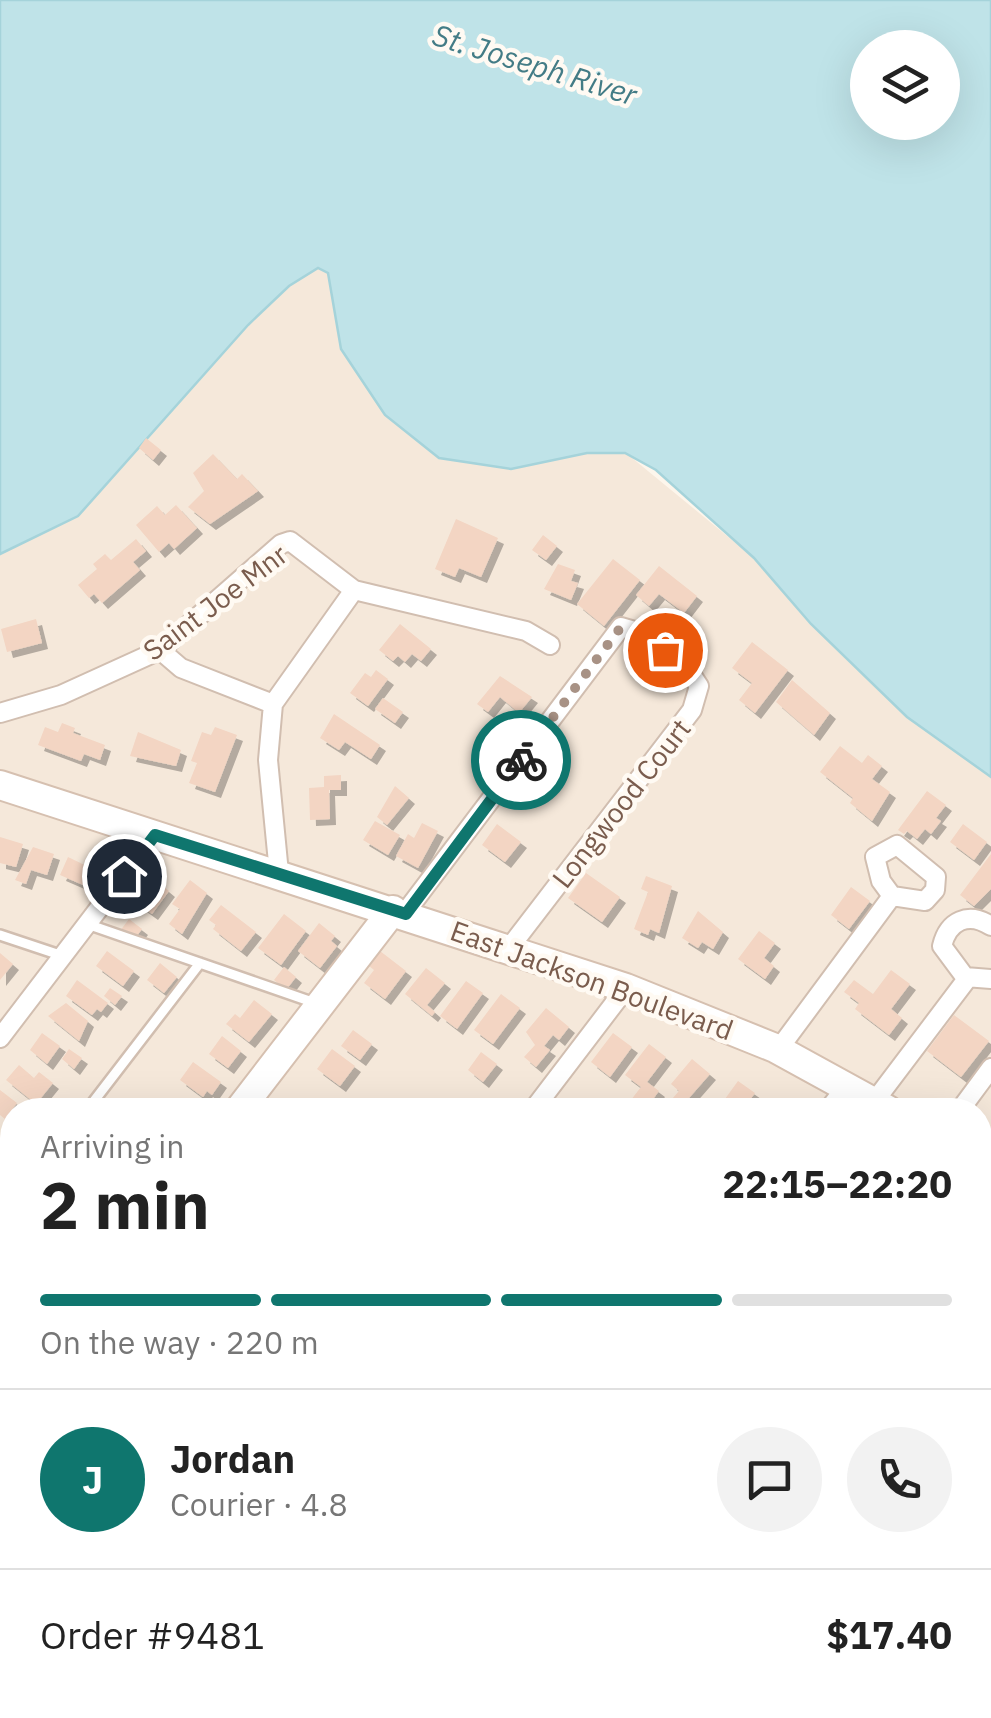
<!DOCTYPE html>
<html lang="en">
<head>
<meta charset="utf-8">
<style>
	:root { --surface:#fff; --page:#f2f2f2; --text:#222; --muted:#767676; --line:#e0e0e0; --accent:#0f766e }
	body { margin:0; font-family:"IBM Plex Sans",sans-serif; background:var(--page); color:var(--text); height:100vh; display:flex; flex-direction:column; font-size:38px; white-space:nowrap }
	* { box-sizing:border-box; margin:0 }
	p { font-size:32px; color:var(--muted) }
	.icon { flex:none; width:55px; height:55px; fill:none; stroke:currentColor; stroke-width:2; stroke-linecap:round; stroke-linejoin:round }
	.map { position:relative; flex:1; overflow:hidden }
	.side { position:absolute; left:0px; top:1098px; width:992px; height:622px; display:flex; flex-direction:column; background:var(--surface); border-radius:40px 40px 0 0; box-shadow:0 10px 40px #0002 }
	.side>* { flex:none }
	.fabs { position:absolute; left:850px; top:30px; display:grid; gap:20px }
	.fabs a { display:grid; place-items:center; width:110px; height:110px; border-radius:50%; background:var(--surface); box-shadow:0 10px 40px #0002; font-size:50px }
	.pin { position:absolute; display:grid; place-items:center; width:85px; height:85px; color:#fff; margin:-42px; border:5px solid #fff; border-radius:50%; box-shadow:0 2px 10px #0007 }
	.courier { position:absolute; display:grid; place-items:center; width:100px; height:100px; margin:-50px; border:8px solid #0f766e; border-radius:50%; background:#fff; color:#222; box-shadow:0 2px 12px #0007 }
	.summary em { font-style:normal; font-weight:800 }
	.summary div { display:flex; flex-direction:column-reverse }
	.summary { display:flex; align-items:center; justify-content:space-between; height:170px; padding:0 40px }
	h1 { font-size:65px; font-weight:800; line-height:75px }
	.bar { display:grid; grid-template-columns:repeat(4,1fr); gap:15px 10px; align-content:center; height:120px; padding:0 40px }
	.bar i { height:12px; border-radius:8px; background:var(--line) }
	.bar .selected { background:var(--accent) }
	.bar p { grid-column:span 4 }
	.line { display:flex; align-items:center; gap:25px; padding:0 40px; border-top:2px solid var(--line) }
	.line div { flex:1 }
	.round { display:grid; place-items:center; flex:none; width:105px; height:105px; border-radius:52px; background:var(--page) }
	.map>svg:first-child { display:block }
	.residential { fill:#f5e8da; fill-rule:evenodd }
	.water { fill:#bfe3e8; stroke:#a5d3da; stroke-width:2.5; fill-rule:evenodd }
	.building { fill:#f3d5c3; filter:url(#shadow) }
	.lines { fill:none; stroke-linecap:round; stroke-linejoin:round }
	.lane-casing { stroke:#d1beb0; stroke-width:14 }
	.street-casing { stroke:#d1beb0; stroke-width:22 }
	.secondary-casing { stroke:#d6c0b0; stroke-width:32 }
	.lane { stroke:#fff; stroke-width:9 }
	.street { stroke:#fff; stroke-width:18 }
	.secondary { stroke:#fff; stroke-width:28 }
	.done { stroke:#a89285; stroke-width:10; stroke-dasharray:0 18 }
	.route { stroke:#0f766e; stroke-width:12 }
	.labels { text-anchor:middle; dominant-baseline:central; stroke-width:9; stroke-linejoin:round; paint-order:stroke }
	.street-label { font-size:28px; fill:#7a5c4d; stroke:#fffaf3 }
	.water-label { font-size:30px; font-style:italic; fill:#437c86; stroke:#fffaf3 }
</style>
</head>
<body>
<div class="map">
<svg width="991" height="1718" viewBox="0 0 991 1718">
	<defs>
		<filter id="shadow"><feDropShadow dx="6" dy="6" stdDeviation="0" flood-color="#0004"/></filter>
	</defs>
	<rect width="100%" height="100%" fill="#fdf6ec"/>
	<path class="residential" d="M 318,268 L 328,273 L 341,349 L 385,415 L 439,458 L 511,469 L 587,453 L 626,453 L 754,558 L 811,624 L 907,717 L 991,777 L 991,1718 L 0,1718 L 0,554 L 78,516 L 248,325 L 289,286 ZM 12,1110 L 980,1110 L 980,1708 L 12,1708 Z"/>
	<path class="water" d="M 0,0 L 991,0 L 991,777 L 907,717 L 811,624 L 754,558 L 656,470 L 625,453 L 587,453 L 511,469 L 439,458 L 385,415 L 341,349 L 328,273 L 318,268 L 289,286 L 248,325 L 78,516 L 0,554 ZM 868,48 L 942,48 L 942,122 L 868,122 Z"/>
	<path class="building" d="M 146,438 L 161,450 L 153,460 L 139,448 Z
		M 213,454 L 237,479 L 242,474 L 258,491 L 210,524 L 188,507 L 204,491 L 193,473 Z
		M 176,505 L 197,528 L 174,549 L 169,543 L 159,552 L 136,525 L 157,506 L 165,515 Z
		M 456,519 L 498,538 L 481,577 L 459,568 L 455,577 L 435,569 Z
		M 543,535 L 557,546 L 546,560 L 532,550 Z
		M 136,539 L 146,551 L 133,562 L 140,570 L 102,603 L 94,594 L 89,598 L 78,585 L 97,569 L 93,564 L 105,554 L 111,560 Z
		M 613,559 L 640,580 L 604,626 L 577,604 Z
		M 558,564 L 575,570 L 571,581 L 578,583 L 571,600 L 544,589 Z
		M 659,566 L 697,596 L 684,613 L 659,594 L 649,606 L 636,595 Z
		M 36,619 L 42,643 L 7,652 L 1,629 Z
		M 400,624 L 431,649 L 421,661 L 412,654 L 405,662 L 398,656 L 393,661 L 379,650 Z
		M 752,642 L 788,670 L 755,713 L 739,700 L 752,683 L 732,668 Z
		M 376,670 L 388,679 L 368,706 L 350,693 L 365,673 L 371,677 Z
		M 500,676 L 532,697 L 519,713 L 500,697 L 488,712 L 477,704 Z
		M 792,680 L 830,713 L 814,735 L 776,702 Z
		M 383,698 L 403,712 L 395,723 L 375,709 Z
		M 334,714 L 380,745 L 371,759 L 345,742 L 339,750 L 320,738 Z
		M 62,723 L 75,728 L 73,733 L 105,745 L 100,760 L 84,754 L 81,761 L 38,745 L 45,727 L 58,732 Z
		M 215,727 L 237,735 L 215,792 L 189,783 L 197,763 L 191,761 L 202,732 L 211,735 Z
		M 138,732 L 181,750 L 176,766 L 130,756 Z
		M 840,746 L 862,763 L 868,755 L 882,766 L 872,779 L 890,792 L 872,821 L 850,803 L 853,798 L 820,772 Z
		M 341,775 L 341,790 L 329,790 L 330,819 L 310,820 L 309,788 L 324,787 L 324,776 Z
		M 395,786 L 409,798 L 387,825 L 377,817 Z
		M 927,791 L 946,805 L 936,818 L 941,821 L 931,834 L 925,829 L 917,839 L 907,831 L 904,834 L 898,830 Z
		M 375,821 L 400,835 L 388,855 L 363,840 Z
		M 422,823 L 438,831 L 418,868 L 396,856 L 408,834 L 414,838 Z
		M 497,824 L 521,842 L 505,862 L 482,845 Z
		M 963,824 L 987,842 L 974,860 L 950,842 Z
		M 0,837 L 23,844 L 16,867 L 0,863 Z
		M 33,847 L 54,854 L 47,875 L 31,870 L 26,884 L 15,880 Z
		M 991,854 L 991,889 L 974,906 L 960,895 Z
		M 68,857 L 97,871 L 90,888 L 60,875 Z
		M 586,873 L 620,897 L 602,922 L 568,898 Z
		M 646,876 L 672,886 L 659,933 L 650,929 L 648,935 L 634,929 L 648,892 L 641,889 Z
		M 152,877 L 169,891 L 152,914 L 134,901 Z
		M 190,880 L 207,893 L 182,934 L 169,924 L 180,909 L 172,904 Z
		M 851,887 L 870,901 L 849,929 L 831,915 Z
		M 221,905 L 256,932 L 241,951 L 213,929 L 216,925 L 209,920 Z
		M 698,911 L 723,932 L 713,949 L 702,942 L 698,948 L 682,938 Z
		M 284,914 L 306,931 L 281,965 L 258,948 Z
		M 129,919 L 142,929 L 133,941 L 120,931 Z
		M 319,923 L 335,936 L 331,941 L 337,946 L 320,968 L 298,951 Z
		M 759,931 L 775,943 L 764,958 L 774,966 L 765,979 L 738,959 Z
		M 107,951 L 134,971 L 123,986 L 96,966 Z
		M 380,951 L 406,971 L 385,999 L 364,983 L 374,970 L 369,966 Z
		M 0,953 L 13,964 L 0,980 Z
		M 160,963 L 177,977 L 164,993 L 147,980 Z
		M 284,967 L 296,977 L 286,990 L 274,980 Z
		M 426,968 L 445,983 L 427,1005 L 435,1012 L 432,1016 L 405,994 Z
		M 891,970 L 910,984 L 891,1009 L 902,1018 L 889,1035 L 855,1009 L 859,1003 L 844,992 L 854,980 L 873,994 Z
		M 77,980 L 108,1003 L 101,1012 L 97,1009 L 92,1015 L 66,996 Z
		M 466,981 L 483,993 L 457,1029 L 440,1016 Z
		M 110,988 L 122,996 L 115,1005 L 104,996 Z
		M 501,994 L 520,1008 L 493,1044 L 474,1030 Z
		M 254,1000 L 272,1014 L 249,1042 L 226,1024 L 235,1014 L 240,1018 Z
		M 66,1003 L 88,1021 L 79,1041 L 48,1016 Z
		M 546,1008 L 569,1027 L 559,1040 L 553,1035 L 544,1046 L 550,1050 L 536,1067 L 524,1057 L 535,1045 L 526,1032 Z
		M 954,1015 L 989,1041 L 961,1077 L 927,1051 Z
		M 353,1030 L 372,1044 L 360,1060 L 341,1046 Z
		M 42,1033 L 60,1046 L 47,1064 L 30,1050 Z
		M 613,1033 L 632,1047 L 610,1077 L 591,1062 Z
		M 222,1036 L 241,1051 L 228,1068 L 209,1054 Z
		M 649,1044 L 666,1057 L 647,1082 L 659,1091 L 645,1110 L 634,1110 L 627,1105 L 641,1087 L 625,1075 Z
		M 69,1049 L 82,1058 L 74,1069 L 62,1059 Z
		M 332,1049 L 355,1066 L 340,1086 L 317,1069 Z
		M 481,1052 L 497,1064 L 483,1082 L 468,1070 Z
		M 692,1059 L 710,1074 L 689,1098 L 699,1110 L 685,1110 L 672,1099 L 679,1091 L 671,1084 Z
		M 193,1062 L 221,1082 L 212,1095 L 207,1091 L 203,1097 L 180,1080 Z
		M 19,1065 L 34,1078 L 39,1072 L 53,1083 L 36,1104 L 6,1080 Z
		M 738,1081 L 755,1093 L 746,1105 L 753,1110 L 717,1110 Z
		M 0,1090 L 17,1103 L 5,1119 L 0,1115 Z
		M 12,1295 L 12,1323 L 0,1313 Z
		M 0,1326 L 12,1335 L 7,1355 L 0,1350 Z
		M 2,1484 L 12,1492 L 12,1515 L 0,1532 Z
		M 980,1560 L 991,1568 L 991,1588 L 986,1595 L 980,1591 Z
		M 0,1701 L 16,1713 L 12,1718 L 0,1718 Z
		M 415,1708 L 449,1708 L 441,1718 L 407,1718 Z"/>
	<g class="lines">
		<g class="lane-casing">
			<path id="lane" d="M 87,924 L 318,1004
				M 0,935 L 63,956
				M 87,1110 L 200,963
				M 0,1224 L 12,1208"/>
		</g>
		<g class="street-casing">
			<path id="street" d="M 354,590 L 526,631 L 550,645
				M 160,650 L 181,668 L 273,704
				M 0,713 L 61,695 L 160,650 L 281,544 L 290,541 L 354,590 L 273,704 L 268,760 L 279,873
				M 897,845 L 936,877 L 935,890 L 925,901 L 892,896 L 881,881 L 875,857 Z
				M 405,913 L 621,627 C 652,634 683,659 699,686 L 692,710 L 510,947
				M 991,926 C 968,911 948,921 942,946 L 965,977 L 991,979
				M 0,1038 L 155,835
				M 778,1050 L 892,896
				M 874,1102 L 967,979
				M 533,1110 L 626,988
				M 828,1110 L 847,1086
				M 960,1110 L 991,1068
				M 980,1672 L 991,1658
				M 816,1708 L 829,1718
				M 66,1718 L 74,1708
				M 360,1718 L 368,1708
				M 652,1718 L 660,1708
				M 945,1718 L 953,1708"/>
		</g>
		<g class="secondary-casing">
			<path id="secondary" d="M 0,785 L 626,988 L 775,1048 L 888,1110
				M 239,1110 L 393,910
				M 980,1169 L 991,1177
				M 0,1421 L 12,1405"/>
		</g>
		<use href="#lane" class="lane"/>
		<use href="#street" class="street"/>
		<use href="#secondary" class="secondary"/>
	</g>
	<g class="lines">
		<path class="done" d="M 521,760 L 621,627 L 640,631 L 665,650"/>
		<path class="route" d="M 124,876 L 155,835 L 406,914 L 521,760"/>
	</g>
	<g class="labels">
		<g class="street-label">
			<text transform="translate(215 602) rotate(-37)">Saint Joe Mnr</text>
			<text transform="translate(621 803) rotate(-52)">Longwood Court</text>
			<text transform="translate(592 980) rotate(20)">East Jackson Boulevard</text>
		</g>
		<g class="water-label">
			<text transform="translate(535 64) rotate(17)">St. Joseph River</text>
		</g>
	</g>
</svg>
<div class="fabs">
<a><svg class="icon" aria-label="layers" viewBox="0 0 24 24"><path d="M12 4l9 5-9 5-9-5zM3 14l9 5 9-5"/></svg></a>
</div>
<div class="pin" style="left:665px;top:650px;background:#ea580c"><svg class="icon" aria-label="bag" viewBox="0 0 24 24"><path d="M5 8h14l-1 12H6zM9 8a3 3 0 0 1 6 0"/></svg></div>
<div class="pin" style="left:124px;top:876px;background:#1f2937"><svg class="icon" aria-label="home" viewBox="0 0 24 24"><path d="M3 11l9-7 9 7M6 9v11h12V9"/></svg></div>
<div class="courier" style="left:521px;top:760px"><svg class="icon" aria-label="bike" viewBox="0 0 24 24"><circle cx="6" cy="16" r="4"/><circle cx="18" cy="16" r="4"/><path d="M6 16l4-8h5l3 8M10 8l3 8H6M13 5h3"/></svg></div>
<section class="side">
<div class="summary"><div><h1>2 min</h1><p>Arriving in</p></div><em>22:15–22:20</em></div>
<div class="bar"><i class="selected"></i><i class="selected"></i><i class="selected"></i><i></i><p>On the way · 220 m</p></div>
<div class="line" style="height:180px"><b class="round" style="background:var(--accent);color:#fff">J</b><div><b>Jordan</b><p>Courier · 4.8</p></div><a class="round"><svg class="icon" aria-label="chat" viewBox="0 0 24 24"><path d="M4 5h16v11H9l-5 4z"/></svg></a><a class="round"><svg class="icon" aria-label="phone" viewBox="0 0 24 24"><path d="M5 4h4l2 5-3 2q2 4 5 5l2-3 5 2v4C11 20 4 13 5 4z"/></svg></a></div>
<div class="line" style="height:130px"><div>Order #9481</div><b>$17.40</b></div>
</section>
</div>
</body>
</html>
